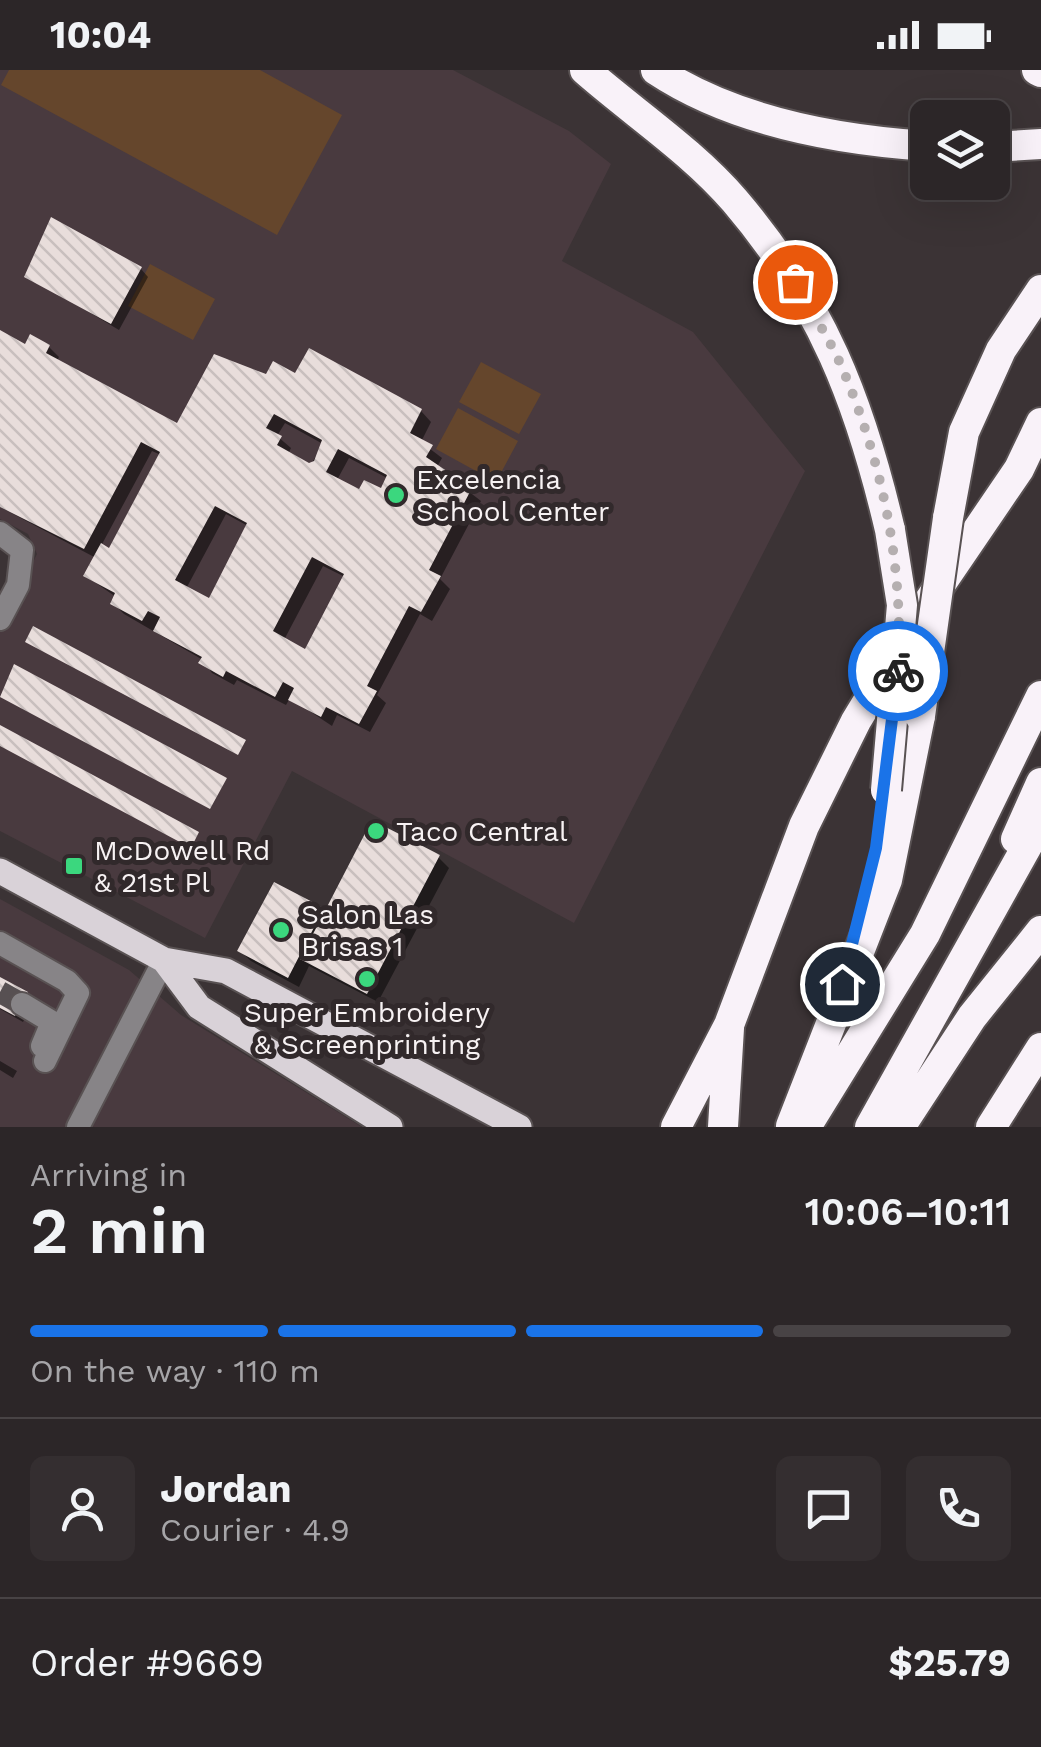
<!DOCTYPE html>
<html lang="en">
<head>
<meta charset="utf-8">
<style>
	:root { --surface:#2c2628; --page:#342e30; --text:#f1f3f6; --muted:#a6a5a8; --line:#484345; --accent:#1a73e8 }
	body { margin:0; font-family:"Work Sans",sans-serif; background:var(--page); color:var(--text); height:100vh; display:flex; flex-direction:column; font-size:38px; white-space:nowrap }
	* { box-sizing:border-box; margin:0 }
	p { font-size:32px; color:var(--muted) }
	.icon { flex:none; width:55px; height:55px; fill:none; stroke:currentColor; stroke-width:2; stroke-linecap:round; stroke-linejoin:round }
	.map { position:relative; height:1057px; overflow:hidden }
	.panel { display:flex; flex-direction:column; background:var(--surface); flex:1 }
	.panel>* { flex:none }
	.fabs { position:absolute; left:910px; top:30px; display:grid; gap:20px }
	.fabs a { display:grid; place-items:center; width:100px; height:100px; border-radius:15px; background:var(--surface); box-shadow:0 10px 40px #0002,0 0 0 2px var(--line); font-size:50px }
	.pin { position:absolute; display:grid; place-items:center; width:85px; height:85px; color:#fff; margin:-42px; border:5px solid #fff; border-radius:50%; box-shadow:0 2px 10px #0007 }
	.courier { position:absolute; display:grid; place-items:center; width:100px; height:100px; margin:-50px; border:8px solid #1a73e8; border-radius:50%; background:#fff; color:#222; box-shadow:0 2px 12px #0007 }
	.overview em { font-style:normal; font-weight:600 }
	.overview div { display:flex; flex-direction:column-reverse }
	.overview { display:flex; align-items:center; justify-content:space-between; height:170px; padding:0 30px }
	h1 { font-size:65px; font-weight:600; line-height:75px }
	.bar { display:grid; grid-template-columns:repeat(4,1fr); gap:15px 10px; align-content:center; height:120px; padding:0 30px }
	.bar i { height:12px; border-radius:8px; background:var(--line) }
	.bar .selected { background:var(--accent) }
	.bar p { grid-column:span 4 }
	.line { display:flex; align-items:center; gap:25px; padding:0 30px; border-top:2px solid var(--line) }
	.line div { flex:1 }
	.round { display:grid; place-items:center; flex:none; width:105px; height:105px; border-radius:15px; background:var(--page) }
	.status { display:flex; justify-content:space-between; align-items:center; height:70px; padding:0 50px; background:var(--surface); direction:ltr }
	.status svg { height:28px; fill:currentColor }
	.map>svg:first-child { display:block }
	.built { fill:#493a3f }
	.pitch { fill:#65462c }
	.shadow { fill:#0007; fill-rule:evenodd }
	.building { fill:url(#building-back-hatch); fill-rule:evenodd }
	.lines { fill:none; stroke-linecap:round; stroke-linejoin:round }
	.minor-tunnel { stroke:#575052; stroke-width:22; stroke-dasharray:22 11; stroke-linecap:butt }
	.minor-casing { stroke:#595253; stroke-width:26 }
	.major-casing { stroke:#595253; stroke-width:29 }
	.highway-casing { stroke:#595253; stroke-width:34 }
	.minor { stroke:#878487; stroke-width:22 }
	.major { stroke:#d9d2d8; stroke-width:25 }
	.highway { stroke:#f9f2f9; stroke-width:30 }
	.highway-bridge-casing { stroke:#595253; stroke-width:34; stroke-linecap:butt }
	.highway-bridge { stroke:#f9f2f9; stroke-width:30 }
	.done { stroke:#b5afb0; stroke-width:10; stroke-dasharray:0 18 }
	.route { stroke:#1a73e8; stroke-width:12 }
	.poi-dot { fill:#3bd77e; stroke:#31292b; stroke-width:4 }
	.labels { text-anchor:middle; dominant-baseline:central; stroke-width:10; stroke-linejoin:round; paint-order:stroke }
	.poi-label { font-size:28px; fill:#f7f2f3; stroke:#31292b; text-anchor:start }
</style>
</head>
<body>
<div class="status"><b>10:04</b><svg viewBox="0 0 49 12"><path d="M0 12V9h3v3zM5 12V6h3v6zM10 12V3h3v9zM15 12V0h3v12zM26 1h20v11H26zM47 4h2v5h-2z"/></svg></div>
<div class="map">
<svg width="1041" height="1057" viewBox="0 0 1041 1057">
	<defs>
		<pattern id="building-back-hatch" width="6" height="6" patternUnits="userSpaceOnUse" patternTransform="scale(2.5)"><rect width="6" height="6" fill="#e8dddb"/><path d="M-1 5l2 2M0 0l6 6M5-1l2 2" fill="none" stroke="#c8bfbe"/></pattern>
	</defs>
	<rect width="100%" height="100%" fill="#3b3335"/>
	<path class="built" d="M 0,0 L 453,0 L 569,61 L 611,94 L 562,191 L 693,262 L 805,401 L 574,853 L 292,701 L 205,868 L 0,761 L 0,557 L 37,484 L 28,464 L 0,449 Z
		M 0,829 L 129,900 L 181,945 L 362,1057 L 0,1057 Z"/>
	<path class="pitch" d="M 9,0 L 260,0 L 342,45 L 277,165 L 1,15 Z
		M 150,194 L 215,229 L 193,270 L 128,236 Z
		M 481,292 L 541,324 L 519,364 L 459,332 Z
		M 458,338 L 518,371 L 496,412 L 436,379 Z"/>
	<path class="shadow" d="M 141,199 L 148,207 L 119,260 L 28,206 Z
		M 0,263 L 26,277 L 49,277 L 59,287 L 57,291 L 178,356 L 267,307 L 296,306 L 421,341 L 431,352 L 421,372 L 442,388 L 437,397 L 481,431 L 440,509 L 450,519 L 432,551 L 420,544 L 377,625 L 386,633 L 370,662 L 337,645 L 332,656 L 290,628 L 286,635 L 237,610 L 234,615 L 212,603 L 203,590 L 124,544 L 113,533 L 116,527 L 86,506 L 96,488 L 0,437 ZM 285,353 L 323,374 L 310,396 L 288,384 L 291,378 L 277,366 ZM 152,381 L 161,385 L 110,481 L 101,476 ZM 349,388 L 389,409 L 382,422 L 360,423 L 337,410 ZM 226,444 L 248,456 L 210,531 L 187,517 ZM 323,496 L 345,507 L 306,582 L 284,570 Z
		M 438,787 L 449,798 L 378,932 L 309,896 L 299,917 L 251,891 L 240,881 L 275,815 L 327,843 Z
		M 0,911 L 34,931 L 23,952 L 0,939 Z
		M 0,991 L 17,1001 L 13,1008 L 0,1000 Z"/>
	<path class="building" d="M 51,147 L 142,197 L 111,254 L 24,207 Z
		M 0,260 L 25,274 L 30,264 L 50,275 L 46,283 L 177,353 L 214,284 L 266,304 L 273,291 L 295,303 L 309,278 L 422,339 L 410,363 L 433,375 L 426,387 L 472,418 L 429,500 L 441,506 L 421,542 L 409,536 L 367,616 L 377,621 L 359,654 L 326,637 L 321,647 L 288,630 L 294,618 L 283,612 L 275,627 L 226,601 L 223,607 L 198,593 L 202,587 L 153,561 L 160,547 L 148,541 L 142,551 L 110,534 L 115,523 L 83,506 L 101,473 L 109,478 L 160,382 L 141,372 L 84,479 L 0,437 ZM 274,344 L 322,370 L 314,391 L 309,393 L 277,375 L 282,366 L 266,358 ZM 338,379 L 387,405 L 381,418 L 364,410 L 359,419 L 326,402 ZM 215,436 L 247,453 L 209,528 L 175,510 ZM 312,487 L 344,504 L 305,579 L 273,561 Z
		M 33,556 L 246,670 L 238,685 L 25,572 Z
		M 14,594 L 227,708 L 210,739 L 0,627 Z
		M 0,655 L 199,762 L 191,778 L 0,676 Z
		M 372,750 L 440,785 L 367,924 L 300,889 Z
		M 274,812 L 324,838 L 288,908 L 237,881 Z
		M 0,907 L 28,922 L 15,946 L 0,938 Z"/>
	<g class="lines">
		<path class="minor-tunnel" d="M 0,922 L 22,934"/>
		<g class="minor-casing">
			<path id="minor" d="M 0,463 L 22,480 L 18,515 L 0,549
				M 0,873 L 67,911 L 78,923 L 45,991
				M 22,934 L 52,952 L 42,976
				M 78,1057 L 164,890"/>
		</g>
		<g class="major-casing">
			<path id="major" d="M 0,801 L 164,890 L 226,901 L 519,1057
				M 164,890 L 199,937 L 390,1057"/>
		</g>
		<g class="highway-casing">
			<path id="highway" d="M 585,0 C 634,43 692,81 735,131 C 822,233 860,332 890,460
				M 656,0 C 733,51 838,70 928,76
				M 1037,0 L 1041,2
				M 992,77 L 1041,74
				M 948,448 L 964,362 L 1001,280 L 1041,220
				M 1016,769 L 1041,713
				M 791,1056 L 887,810 L 920,646
				M 676,1057 L 729,955 L 804,756 L 856,651 L 925,537 L 1019,399 L 1041,353
				M 723,1057 L 729,958
				M 806,1057 L 925,864 L 1041,626
				M 870,1057 L 1041,751
				M 900,1057 L 972,947 L 1041,861
				M 991,1057 L 1041,978"/>
		</g>
		<use href="#minor" class="minor"/>
		<use href="#major" class="major"/>
		<use href="#highway" class="highway"/>
		<g class="highway-bridge-casing">
			<path id="highway-bridge" d="M 920,646 L 948,448
				M 886,720 L 902,535 L 890,460"/>
		</g>
		<use href="#highway-bridge" class="highway-bridge"/>
	</g>
	<g class="lines">
		<path class="done" d="M 795,212 C 811,241 830,269 843,300 C 883,394 904,499 898,601"/>
		<path class="route" d="M 842,914 L 876,778 L 898,601"/>
	</g>
	<g class="poi-dot">
		<circle cx="396" cy="425" r="10"/>
		<circle cx="376" cy="761" r="10"/>
		<rect x="64" y="786" width="20" height="20" rx="5"/>
		<circle cx="281" cy="860" r="10"/>
		<circle cx="367" cy="909" r="10"/>
	</g>
	<g class="labels">
		<g class="poi-label">
			<text x="416" y="409">Excelencia<tspan x="416" dy="32">School Center</tspan></text>
			<text x="396" y="761">Taco Central</text>
			<text x="94" y="780">McDowell Rd<tspan x="94" dy="32">&amp; 21st Pl</tspan></text>
			<text x="301" y="844">Salon Las<tspan x="301" dy="32">Brisas 1</tspan></text>
			<text x="367" y="942" text-anchor="middle">Super Embroidery<tspan x="367" dy="32">&amp; Screenprinting</tspan></text>
		</g>
	</g>
</svg>
<div class="fabs">
<a><svg class="icon" aria-label="layers" viewBox="0 0 24 24"><path d="M12 4l9 5-9 5-9-5zM3 14l9 5 9-5"/></svg></a>
</div>
<div class="pin" style="left:795px;top:212px;background:#ea580c"><svg class="icon" aria-label="bag" viewBox="0 0 24 24"><path d="M5 8h14l-1 12H6zM9 8a3 3 0 0 1 6 0"/></svg></div>
<div class="pin" style="left:842px;top:914px;background:#1f2937"><svg class="icon" aria-label="home" viewBox="0 0 24 24"><path d="M3 11l9-7 9 7M6 9v11h12V9"/></svg></div>
<div class="courier" style="left:898px;top:601px"><svg class="icon" aria-label="bike" viewBox="0 0 24 24"><circle cx="6" cy="16" r="4"/><circle cx="18" cy="16" r="4"/><path d="M6 16l4-8h5l3 8M10 8l3 8H6M13 5h3"/></svg></div>
</div>
<section class="panel">
<div class="overview"><div><h1>2 min</h1><p>Arriving in</p></div><em>10:06–10:11</em></div>
<div class="bar"><i class="selected"></i><i class="selected"></i><i class="selected"></i><i></i><p>On the way · 110 m</p></div>
<div class="line" style="height:180px"><a class="round"><svg class="icon" aria-label="person" viewBox="0 0 24 24"><circle cx="12" cy="8" r="4"/><path d="M4 21q1-7 8-7t8 7"/></svg></a><div><b>Jordan</b><p>Courier · 4.9</p></div><a class="round"><svg class="icon" aria-label="chat" viewBox="0 0 24 24"><path d="M4 5h16v11H9l-5 4z"/></svg></a><a class="round"><svg class="icon" aria-label="phone" viewBox="0 0 24 24"><path d="M5 4h4l2 5-3 2q2 4 5 5l2-3 5 2v4C11 20 4 13 5 4z"/></svg></a></div>
<div class="line" style="height:130px"><div>Order #9669</div><b>$25.79</b></div>
</section>
</body>
</html>
